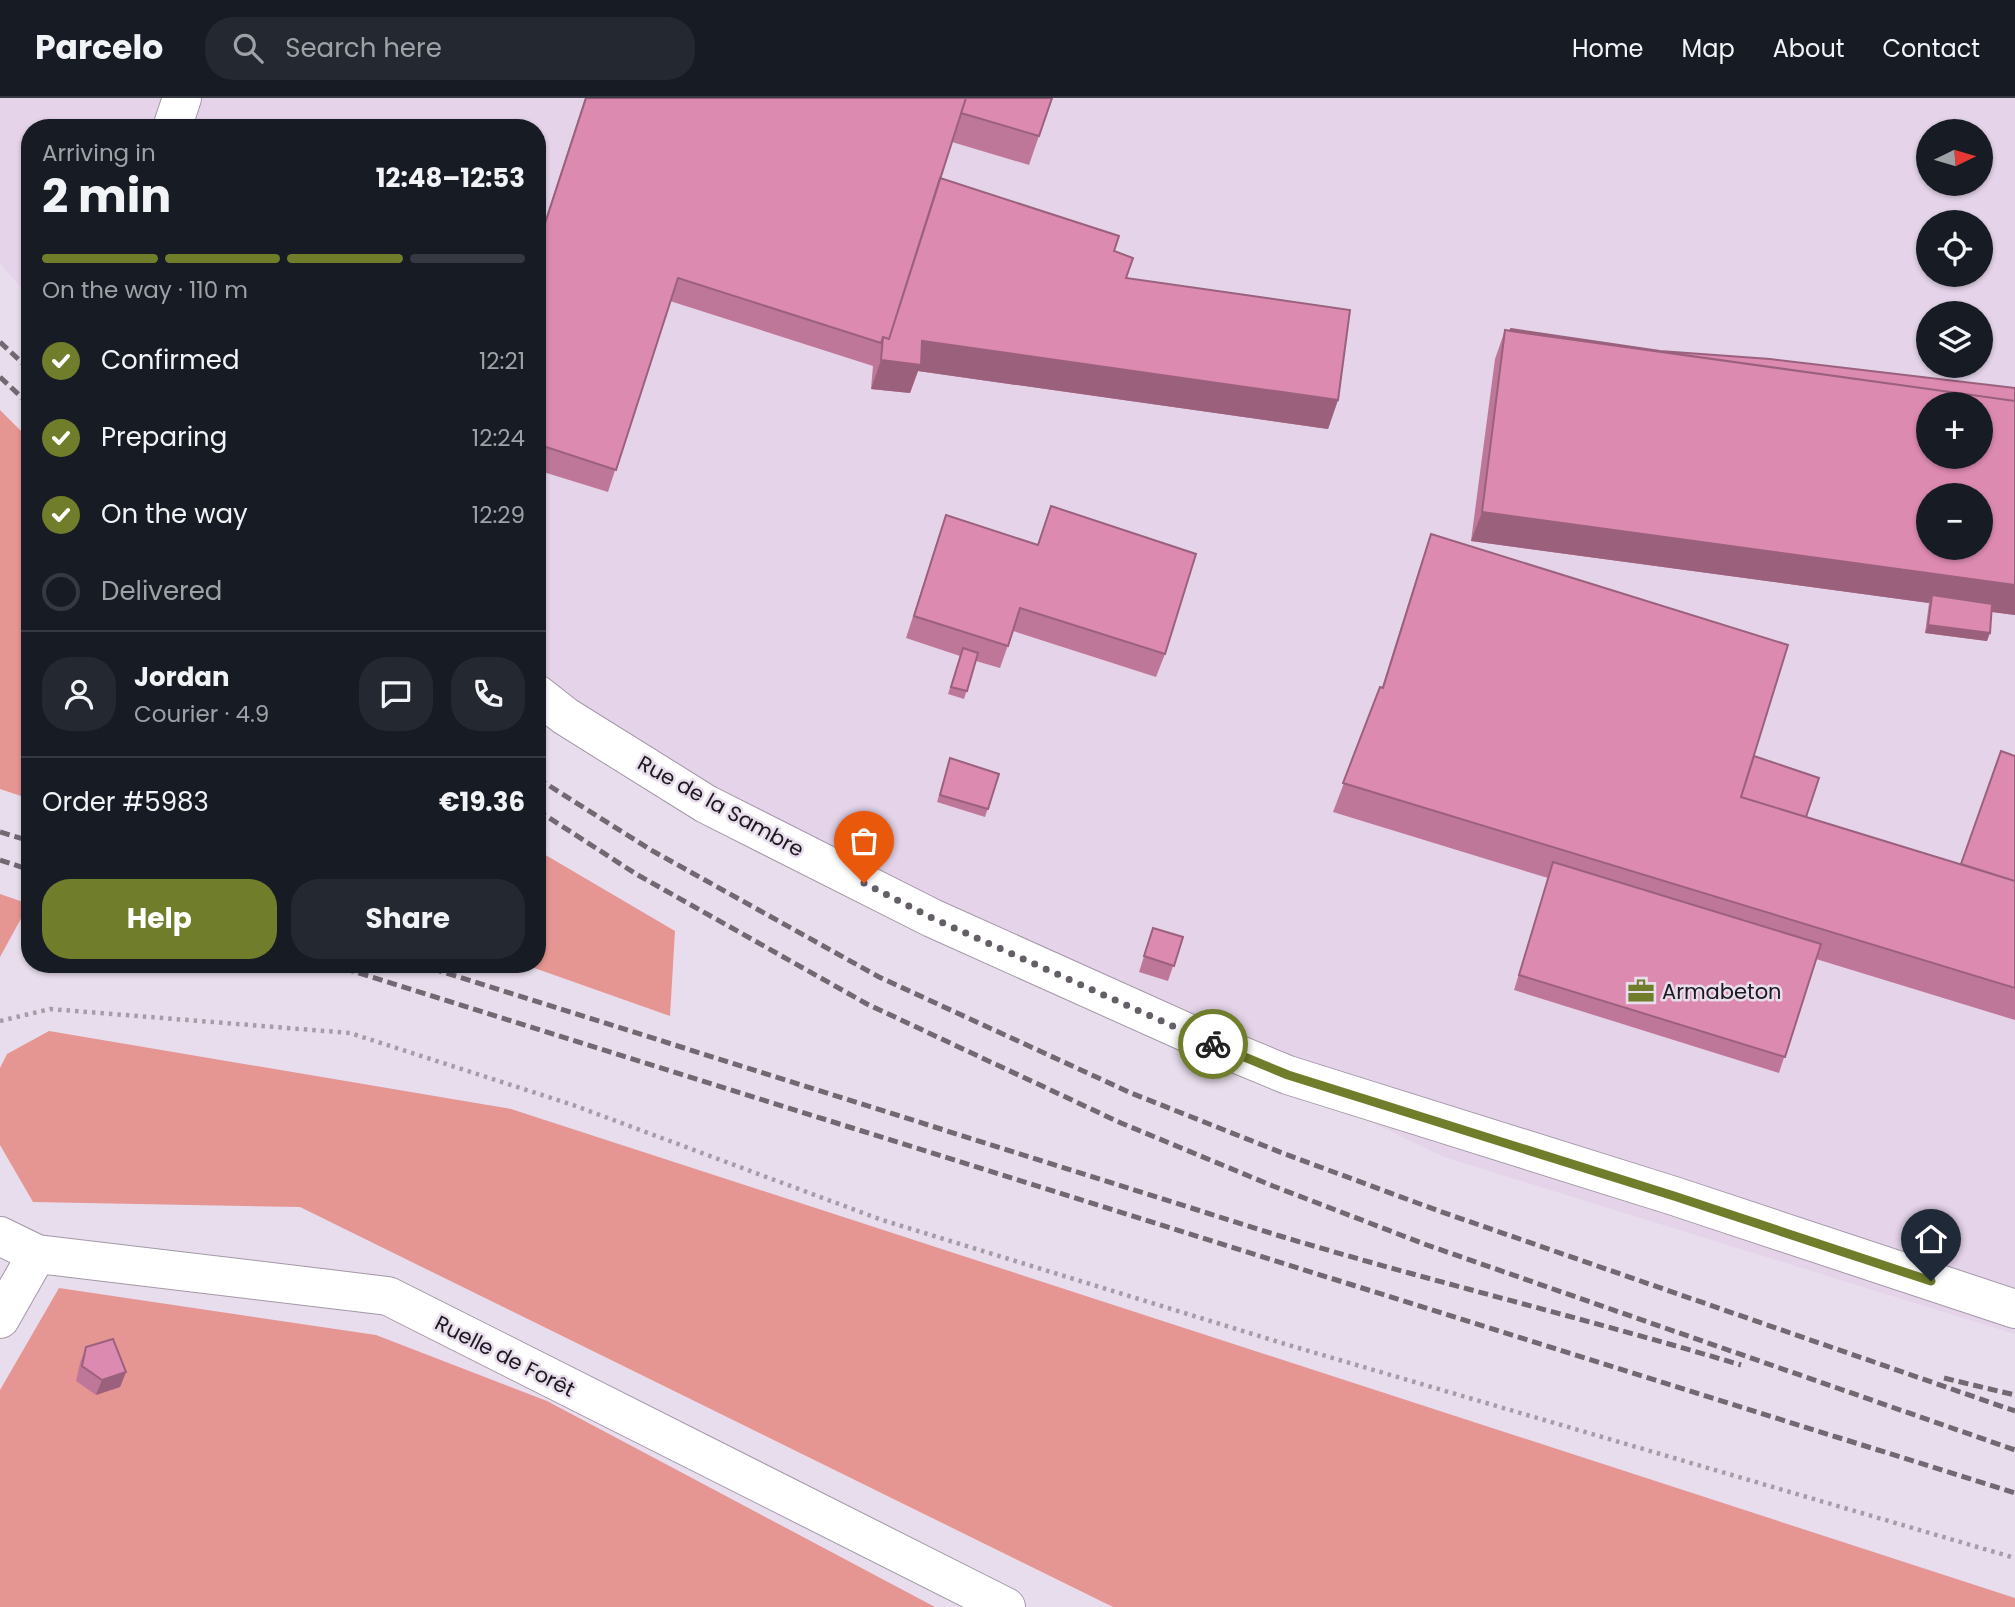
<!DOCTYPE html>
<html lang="en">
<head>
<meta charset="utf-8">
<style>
	:root { --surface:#171b24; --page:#242831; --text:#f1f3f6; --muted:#9ea1a6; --line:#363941; --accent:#707d2b }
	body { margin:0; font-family:Poppins,sans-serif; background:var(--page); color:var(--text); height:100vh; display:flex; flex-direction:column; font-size:26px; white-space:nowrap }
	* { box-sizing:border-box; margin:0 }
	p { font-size:23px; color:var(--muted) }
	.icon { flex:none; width:38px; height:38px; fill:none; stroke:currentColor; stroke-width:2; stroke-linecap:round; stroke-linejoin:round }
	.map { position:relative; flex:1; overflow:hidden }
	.drawer { position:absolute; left:21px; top:21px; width:525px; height:854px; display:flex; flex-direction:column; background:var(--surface); border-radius:28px; box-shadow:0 2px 5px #0004 }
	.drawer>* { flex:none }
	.needle { width:46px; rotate:85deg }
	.tools { position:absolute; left:1916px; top:21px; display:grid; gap:14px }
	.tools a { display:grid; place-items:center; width:77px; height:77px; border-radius:50%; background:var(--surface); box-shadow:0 2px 5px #0004; font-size:35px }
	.pin { position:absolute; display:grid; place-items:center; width:60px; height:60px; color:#fff; margin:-72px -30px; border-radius:50% 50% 50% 0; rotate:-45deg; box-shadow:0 0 7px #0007 }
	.pin .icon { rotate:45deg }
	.courier { position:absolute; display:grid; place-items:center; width:70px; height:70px; margin:-35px; border:5px solid #707d2b; border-radius:50%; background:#fff; color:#222; box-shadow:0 2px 9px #0007 }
	.head em { font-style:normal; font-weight:700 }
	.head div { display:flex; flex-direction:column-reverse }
	.head { display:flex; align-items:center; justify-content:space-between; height:119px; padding:0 21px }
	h1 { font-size:46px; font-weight:700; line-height:52px }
	.bar { display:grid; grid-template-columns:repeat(4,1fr); gap:10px 7px; align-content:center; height:84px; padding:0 21px }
	.bar i { height:9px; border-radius:5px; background:var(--line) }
	.bar .active { background:var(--accent) }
	.bar p { grid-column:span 4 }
	.line { display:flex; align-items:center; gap:18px; padding:0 21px; border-top:2px solid var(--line) }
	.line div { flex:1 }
	.round { display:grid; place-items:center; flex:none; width:74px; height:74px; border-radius:28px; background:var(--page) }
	ol { padding:0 21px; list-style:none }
	li { display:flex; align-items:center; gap:21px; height:77px }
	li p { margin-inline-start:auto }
	li .icon { padding:7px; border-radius:50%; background:var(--accent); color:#fff; stroke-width:4 }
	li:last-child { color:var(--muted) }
	li i { width:38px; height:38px; border:4px solid var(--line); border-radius:50% }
	.action { display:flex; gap:14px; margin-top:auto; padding:14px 21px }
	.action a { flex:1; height:80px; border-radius:28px; background:var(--accent); color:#fff; font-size:28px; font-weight:700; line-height:80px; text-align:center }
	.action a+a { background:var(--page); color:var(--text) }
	header { display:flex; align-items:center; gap:42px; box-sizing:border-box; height:98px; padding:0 35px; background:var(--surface); border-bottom:2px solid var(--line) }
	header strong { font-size:33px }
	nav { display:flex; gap:38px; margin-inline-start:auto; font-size:24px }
	.search { width:490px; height:63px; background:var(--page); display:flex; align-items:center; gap:18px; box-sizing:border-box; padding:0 24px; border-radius:28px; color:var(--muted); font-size:26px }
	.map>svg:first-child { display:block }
	.built { fill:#e4d3e9; fill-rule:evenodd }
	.green { fill:#e69692 }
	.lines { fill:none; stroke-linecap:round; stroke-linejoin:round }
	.minor-casing { stroke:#a398a6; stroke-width:40 }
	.path { stroke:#a59ca8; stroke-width:4.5; stroke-dasharray:3.5 5; stroke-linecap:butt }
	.minor { stroke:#fff; stroke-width:38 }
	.rail { stroke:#706972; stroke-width:5; stroke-dasharray:10 5; stroke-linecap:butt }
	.wall { fill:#be7798 }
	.shaded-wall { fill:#9b617c }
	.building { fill:#dd8ab1; stroke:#9b617c; stroke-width:2; fill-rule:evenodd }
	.done { stroke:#645e66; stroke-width:7; stroke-dasharray:0 12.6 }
	.route { stroke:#707d2b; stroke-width:9 }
	.labels { text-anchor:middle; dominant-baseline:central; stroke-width:5; stroke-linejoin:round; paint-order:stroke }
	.street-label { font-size:21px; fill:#1d191e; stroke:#e8ddec }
	.poi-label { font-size:21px; fill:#1d191e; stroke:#e8ddec; text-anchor:start }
</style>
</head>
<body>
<header>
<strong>Parcelo</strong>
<div class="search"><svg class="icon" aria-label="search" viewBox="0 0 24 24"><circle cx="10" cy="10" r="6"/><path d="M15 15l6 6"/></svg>Search here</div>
<nav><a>Home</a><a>Map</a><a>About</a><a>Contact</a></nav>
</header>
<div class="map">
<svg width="2015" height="1509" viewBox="0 0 2015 1509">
	<rect width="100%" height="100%" fill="#e8ddec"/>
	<path class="built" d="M 0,0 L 2015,0 L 2015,1236 L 1444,1059 L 706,706 L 537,606 L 537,30 L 30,30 L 30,199 L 0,166 ZM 1928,33 L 1981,33 L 1981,86 L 1928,86 ZM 1928,124 L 1981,124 L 1981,177 L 1928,177 ZM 1928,215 L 1981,215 L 1981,268 L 1928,268 ZM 1928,306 L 1981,306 L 1981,359 L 1928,359 ZM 1928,397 L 1981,397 L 1981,450 L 1928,450 Z"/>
	<path class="green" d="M 0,312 L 30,342 L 30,701 L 0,691 Z
		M 537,752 L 675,833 L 670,918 L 523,866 L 537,866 Z
		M 0,796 L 29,806 L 0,859 Z
		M 49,933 L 511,1011 L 2015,1500 L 2015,1509 L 1113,1509 L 300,1109 L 33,1104 L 0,1047 L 0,970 L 7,956 Z
		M 59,1190 L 376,1237 L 547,1303 L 935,1509 L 0,1509 L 0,1292 Z"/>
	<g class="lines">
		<g class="minor-casing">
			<path id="minor" d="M 172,30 L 182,0
				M 537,596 L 565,618 L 706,706 L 932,820 L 1208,944 L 1288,977 L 1674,1098 L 2015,1211
				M 0,1138 L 37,1156
				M 0,1221 L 37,1156 L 388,1198 L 1006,1509"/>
		</g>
		<path class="path" d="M 0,923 L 50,911 L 350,935 L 573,1007 L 882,1122 L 1285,1246 L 2015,1460"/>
		<use href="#minor" class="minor"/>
		<path class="rail" d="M 0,244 L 30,272
			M 0,279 L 30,307
			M 537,680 L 651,752 L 879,879 L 1131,995 L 1285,1056 L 1439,1113 L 2015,1313
			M 537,712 L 636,776 L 867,906 L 1121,1025 L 1273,1088 L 1427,1147 L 2015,1352
			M 0,734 L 30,743
			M 0,762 L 30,772
			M 330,866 L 2015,1395
			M 418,866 L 1280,1138 C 1433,1184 1588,1221 1741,1267
			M 1944,1280 L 2015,1297"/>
	</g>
	<path class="wall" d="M 585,0 L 1052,0 L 1029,67 L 952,44 L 941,80 L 1114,153 L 1126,180 L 1338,302 L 1328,331 L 918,273 L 910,295 L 871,291 L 873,268 L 670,203 L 608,394 L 537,372 L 537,147 Z
		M 1505,232 L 1660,253 L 2015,290 L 2015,517 L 1992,514 L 1987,543 L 1925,535 L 1929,505 L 1471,443 L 1495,261 Z
		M 1051,408 L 1165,556 L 1156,579 L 1013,533 L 1000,570 L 976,563 L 964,601 L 948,596 L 960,558 L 906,540 L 938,440 L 946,417 L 1038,447 Z
		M 1431,436 L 1754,658 L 1806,719 L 1960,766 L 2015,658 L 2015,922 L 1816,861 L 1779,975 L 1514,892 L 1548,780 L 1333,714 L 1380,589 L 1382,589 L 1421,465 Z
		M 950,660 L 999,676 L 985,719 L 937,704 Z
		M 1153,830 L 1183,839 L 1168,883 L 1139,874 Z
		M 86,1249 L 126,1274 L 120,1289 L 96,1297 L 76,1283 L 80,1265 Z"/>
	<path class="shaded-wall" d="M 922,243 L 1338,302 L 1328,331 L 918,273 L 910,295 L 871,291 L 881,262 Z
		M 1482,414 L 2015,487 L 2015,517 L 1931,506 L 1932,497 L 1929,505 L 1471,443 Z
		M 1928,527 L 1990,535 L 1987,543 L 1925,535 Z
		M 126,1274 L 120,1289 L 96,1297 L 102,1282 Z"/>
	<path class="building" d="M 586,0 L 966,0 L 889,241 L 883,239 L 881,245 L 678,180 L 616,372 L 537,346 L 537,150 Z
		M 966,0 L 1052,0 L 1039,38 L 961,15 Z
		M 940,80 L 1119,138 L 1114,153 L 1133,160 L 1126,180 L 1350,212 L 1338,302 L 922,243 L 921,267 L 881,262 L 883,239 L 889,241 Z
		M 1511,231 L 1660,253 L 1770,261 L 2015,290 L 2015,303 L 1510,233 Z
		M 1505,232 L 2015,303 L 2015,487 L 1482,414 ZM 1928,306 L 1981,306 L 1981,359 L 1928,359 ZM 1928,397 L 1981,397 L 1981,450 L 1928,450 Z
		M 1051,408 L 1196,456 L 1165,556 L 1020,510 L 1008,548 L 914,518 L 946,417 L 1038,447 Z
		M 1431,436 L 1788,547 L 1741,699 L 2015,783 L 2015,890 L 1343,685 L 1380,589 L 1383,590 Z
		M 1932,497 L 1992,506 L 1990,535 L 1928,527 Z
		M 963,550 L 978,555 L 967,593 L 951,589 Z
		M 2001,653 L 2015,658 L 2015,783 L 1961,766 Z
		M 1754,658 L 1819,680 L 1806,719 L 1741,699 Z
		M 950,660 L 999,676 L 988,711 L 940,697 Z
		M 1553,764 L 1821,846 L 1785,959 L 1519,877 Z
		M 1153,830 L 1183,839 L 1174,868 L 1144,858 Z
		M 113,1241 L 126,1274 L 102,1282 L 82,1268 L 86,1249 Z"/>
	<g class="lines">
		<path class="done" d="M 864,785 L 932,820 L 1213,946"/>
		<path class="route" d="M 1213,946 L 1288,977 L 1674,1098 L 1931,1183"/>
	</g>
	<defs>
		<g id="office-bare" transform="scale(2.1)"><path d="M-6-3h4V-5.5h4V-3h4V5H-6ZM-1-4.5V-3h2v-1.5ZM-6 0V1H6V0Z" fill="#707d2b" stroke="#e8ddec" stroke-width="2.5" paint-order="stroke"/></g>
	</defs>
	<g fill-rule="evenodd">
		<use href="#office-bare" x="1641" y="893"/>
	</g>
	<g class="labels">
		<g class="street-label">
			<text transform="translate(721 708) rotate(29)">Rue de la Sambre</text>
			<text transform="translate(505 1258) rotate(27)">Ruelle de Forêt</text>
		</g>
		<g class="poi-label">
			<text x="1662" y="893">Armabeton</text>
		</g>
	</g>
</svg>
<div class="tools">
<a><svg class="needle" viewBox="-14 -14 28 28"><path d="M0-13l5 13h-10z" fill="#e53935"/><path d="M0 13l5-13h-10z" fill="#9ea1a6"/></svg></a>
<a><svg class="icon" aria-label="locate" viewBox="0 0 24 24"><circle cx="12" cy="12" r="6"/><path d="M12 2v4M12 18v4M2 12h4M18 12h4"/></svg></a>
<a><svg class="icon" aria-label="layers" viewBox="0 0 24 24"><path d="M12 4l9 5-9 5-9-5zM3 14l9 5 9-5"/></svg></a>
<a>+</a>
<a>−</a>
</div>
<div class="pin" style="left:864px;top:785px;background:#ea580c"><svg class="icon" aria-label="bag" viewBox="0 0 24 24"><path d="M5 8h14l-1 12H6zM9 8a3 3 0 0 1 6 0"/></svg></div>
<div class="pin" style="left:1931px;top:1183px;background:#1f2937"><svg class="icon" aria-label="home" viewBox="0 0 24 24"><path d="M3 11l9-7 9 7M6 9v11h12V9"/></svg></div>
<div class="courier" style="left:1213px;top:946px"><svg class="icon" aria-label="bike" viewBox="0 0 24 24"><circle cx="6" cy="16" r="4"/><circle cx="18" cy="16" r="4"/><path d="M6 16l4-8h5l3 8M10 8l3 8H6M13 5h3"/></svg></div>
<section class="drawer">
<div class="head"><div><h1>2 min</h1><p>Arriving in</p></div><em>12:48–12:53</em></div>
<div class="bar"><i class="active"></i><i class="active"></i><i class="active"></i><i></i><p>On the way · 110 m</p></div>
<ol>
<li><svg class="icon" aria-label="check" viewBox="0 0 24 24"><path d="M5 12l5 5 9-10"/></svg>Confirmed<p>12:21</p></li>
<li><svg class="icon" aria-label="check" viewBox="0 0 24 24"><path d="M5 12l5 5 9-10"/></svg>Preparing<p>12:24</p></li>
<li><svg class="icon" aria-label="check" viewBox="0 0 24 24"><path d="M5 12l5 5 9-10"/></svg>On the way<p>12:29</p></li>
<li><i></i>Delivered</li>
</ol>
<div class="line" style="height:126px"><a class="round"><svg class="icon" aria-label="person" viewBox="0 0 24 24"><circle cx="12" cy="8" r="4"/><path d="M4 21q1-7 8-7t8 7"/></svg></a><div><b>Jordan</b><p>Courier · 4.9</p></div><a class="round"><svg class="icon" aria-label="chat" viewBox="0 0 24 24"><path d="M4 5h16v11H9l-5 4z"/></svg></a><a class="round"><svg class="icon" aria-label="phone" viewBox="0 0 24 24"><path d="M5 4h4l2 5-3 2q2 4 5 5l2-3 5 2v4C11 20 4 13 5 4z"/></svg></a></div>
<div class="line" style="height:91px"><div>Order #5983</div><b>€19.36</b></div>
<div class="action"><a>Help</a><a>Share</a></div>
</section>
</div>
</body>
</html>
